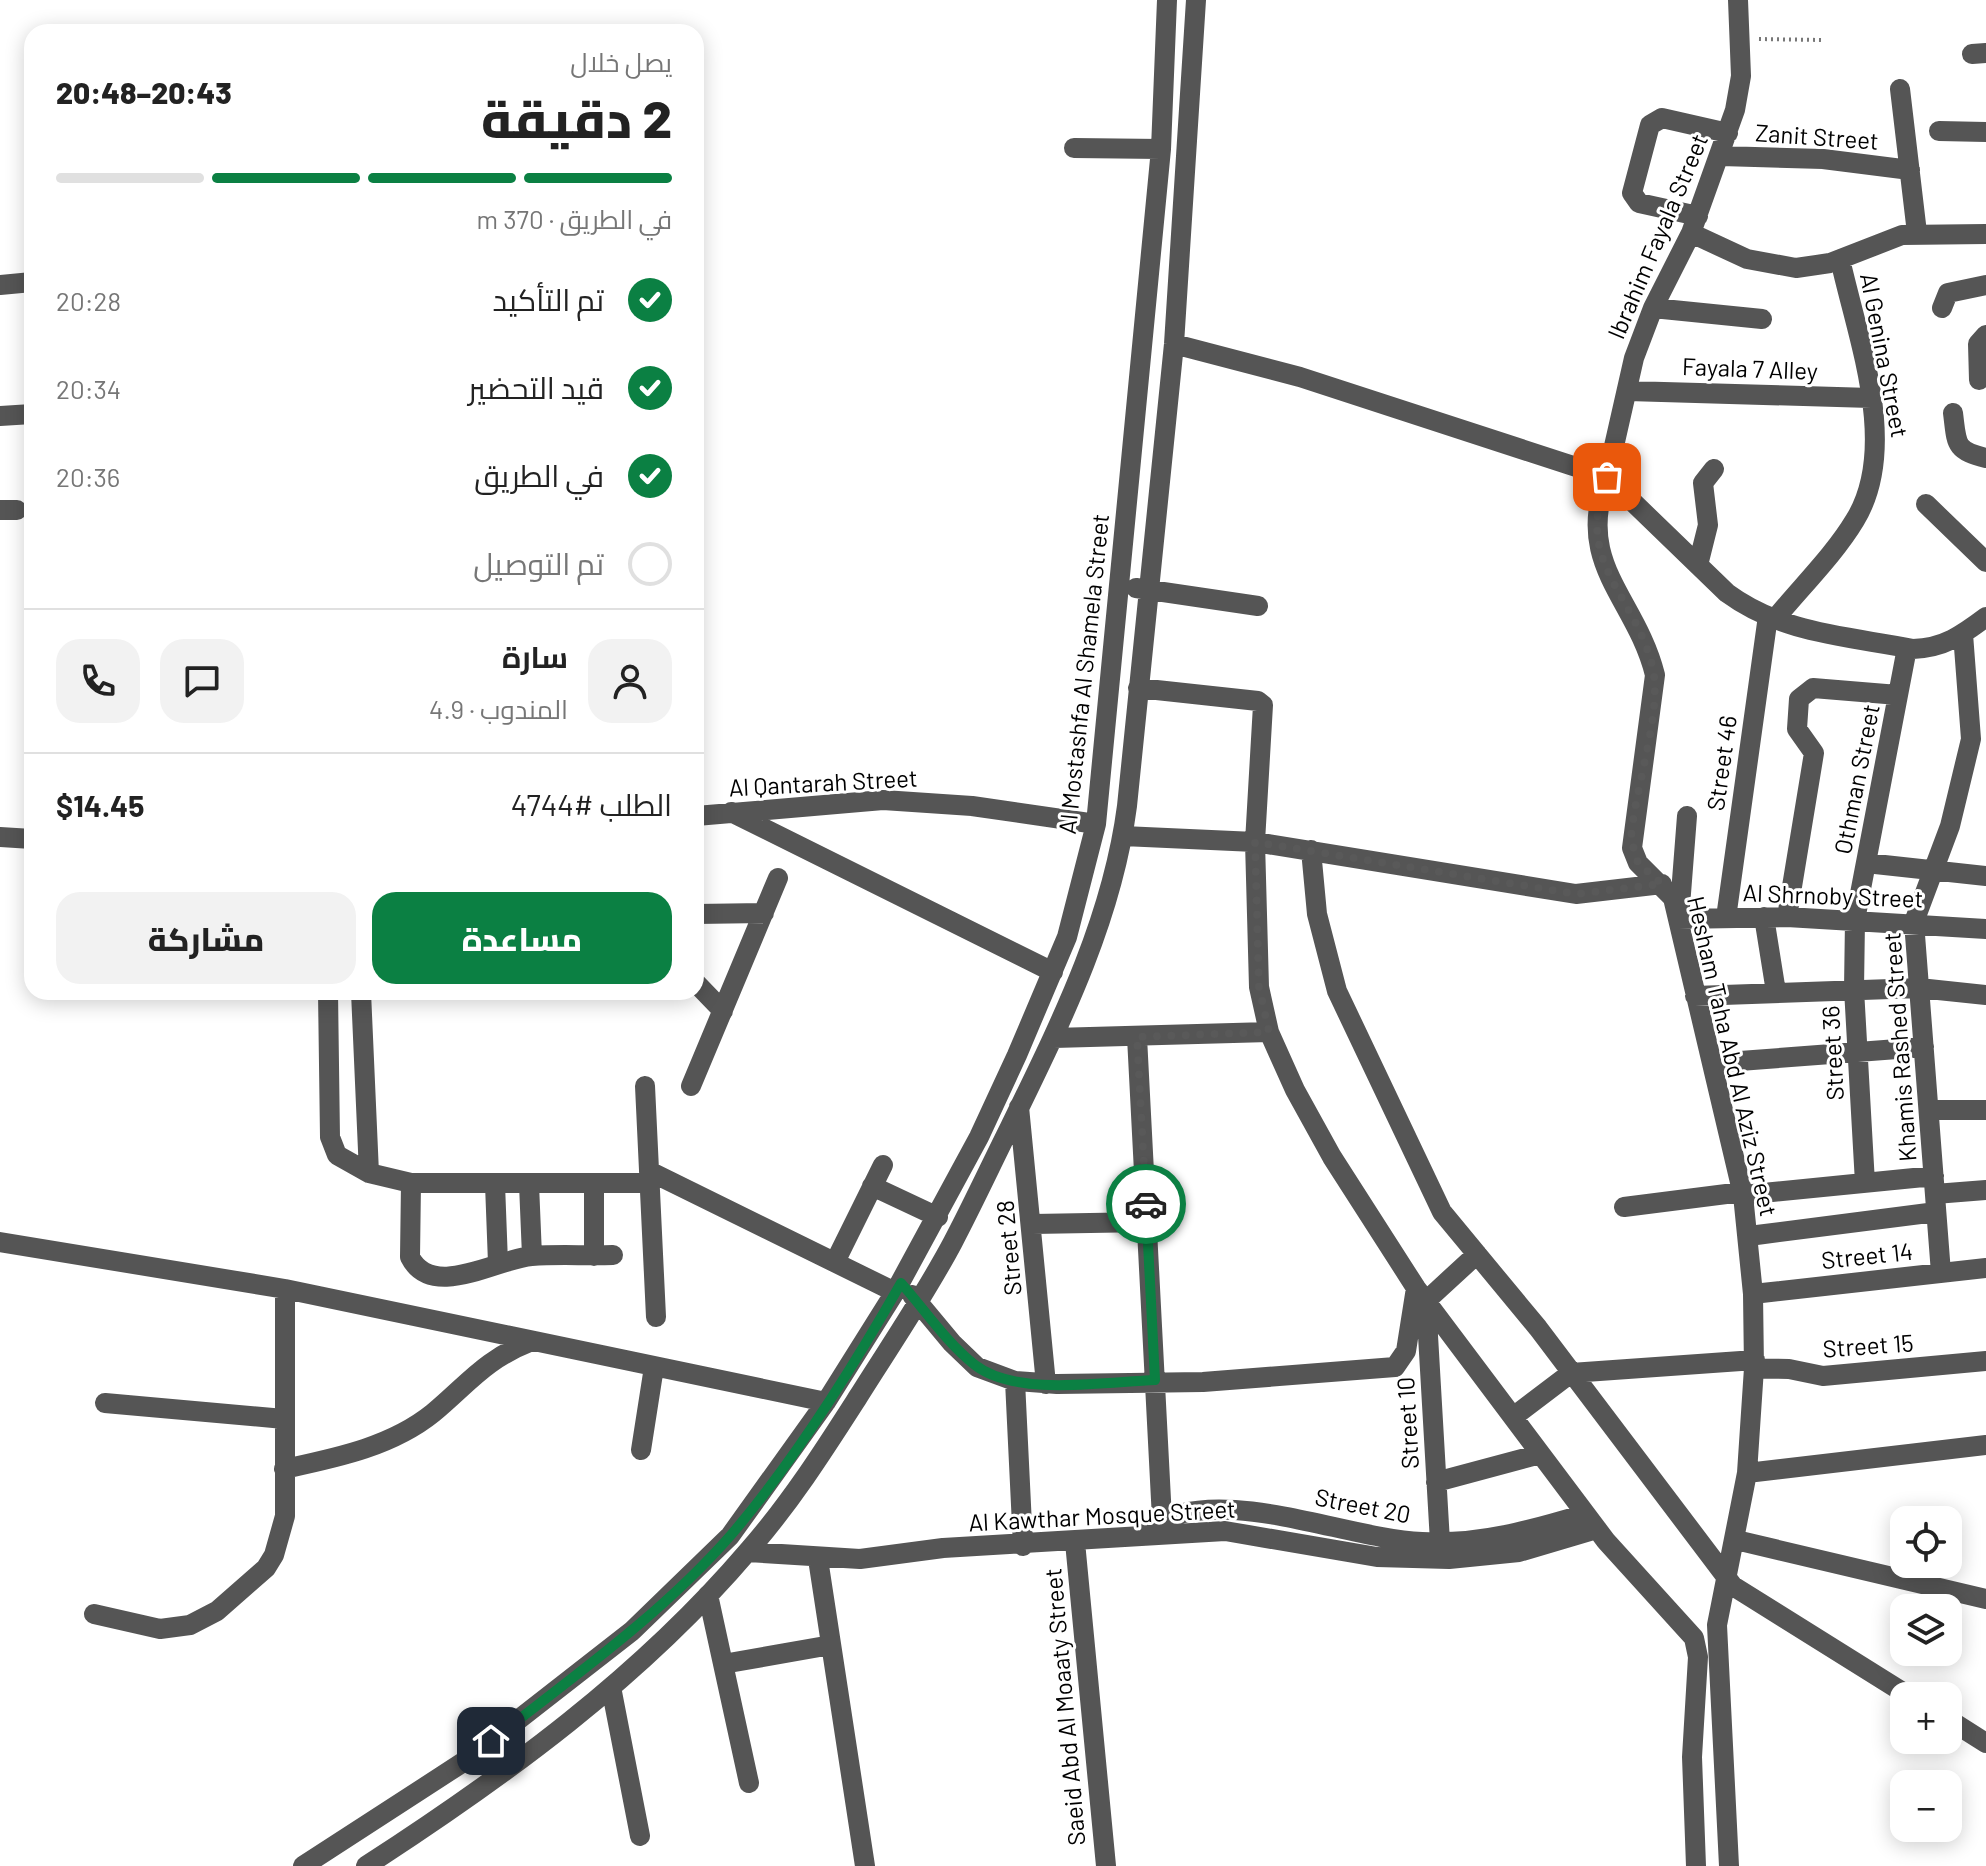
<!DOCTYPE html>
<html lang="ar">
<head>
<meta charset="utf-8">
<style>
	:root { --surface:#fff; --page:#f2f2f2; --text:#222; --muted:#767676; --line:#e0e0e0; --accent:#0b8043 }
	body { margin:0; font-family:Barlow,Cairo,sans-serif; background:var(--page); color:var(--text); direction:rtl; height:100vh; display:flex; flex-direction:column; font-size:30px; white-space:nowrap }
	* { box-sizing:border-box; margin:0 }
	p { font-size:26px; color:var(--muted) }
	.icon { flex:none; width:44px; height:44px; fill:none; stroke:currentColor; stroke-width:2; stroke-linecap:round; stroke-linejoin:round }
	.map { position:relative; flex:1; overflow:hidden; direction:ltr }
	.sheet { position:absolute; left:24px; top:24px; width:680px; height:976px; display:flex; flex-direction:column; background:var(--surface); border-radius:24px; box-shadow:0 4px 20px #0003; direction:rtl }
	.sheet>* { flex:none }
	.tools { position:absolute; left:1890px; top:1506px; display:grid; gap:16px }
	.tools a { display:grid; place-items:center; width:72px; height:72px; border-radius:16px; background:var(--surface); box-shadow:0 4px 20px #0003; font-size:40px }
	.pin { position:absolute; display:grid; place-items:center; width:68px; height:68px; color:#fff; margin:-34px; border-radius:16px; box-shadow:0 4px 12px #0006 }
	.courier { position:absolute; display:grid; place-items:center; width:80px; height:80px; margin:-40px; border:6px solid #0b8043; border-radius:50%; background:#fff; color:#222; box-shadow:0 2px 10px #0007 }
	.summary em { font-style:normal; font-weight:800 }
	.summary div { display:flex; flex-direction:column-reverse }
	.summary { display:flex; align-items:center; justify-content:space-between; height:136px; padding:0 32px }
	h1 { font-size:52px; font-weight:800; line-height:60px }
	.bar { display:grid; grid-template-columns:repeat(4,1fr); gap:12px 8px; align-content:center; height:96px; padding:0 32px }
	.bar i { height:10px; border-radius:6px; background:var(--line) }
	.bar .selected { background:var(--accent) }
	.bar p { grid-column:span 4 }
	.line { display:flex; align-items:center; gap:20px; padding:0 32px; border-top:2px solid var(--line) }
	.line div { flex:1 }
	.round { display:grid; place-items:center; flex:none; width:84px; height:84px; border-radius:24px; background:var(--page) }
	ol { padding:0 32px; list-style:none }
	li { display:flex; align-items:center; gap:24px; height:88px }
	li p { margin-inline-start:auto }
	li .icon { padding:8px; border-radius:50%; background:var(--accent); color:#fff; stroke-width:4 }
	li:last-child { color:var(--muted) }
	li i { width:44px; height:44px; border:4px solid var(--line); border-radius:50% }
	.action { display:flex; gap:16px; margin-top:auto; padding:16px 32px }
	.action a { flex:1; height:92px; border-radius:24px; background:var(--accent); color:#fff; font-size:32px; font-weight:800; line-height:92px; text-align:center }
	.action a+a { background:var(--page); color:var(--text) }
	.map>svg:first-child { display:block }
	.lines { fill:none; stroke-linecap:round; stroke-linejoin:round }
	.path { stroke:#777; stroke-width:4; stroke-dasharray:2 4; stroke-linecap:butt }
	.minor { stroke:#555; stroke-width:20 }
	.done { stroke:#595959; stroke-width:8; stroke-dasharray:0 14.4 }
	.route { stroke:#0b8043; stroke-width:10 }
	.labels { text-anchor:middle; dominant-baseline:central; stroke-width:6; stroke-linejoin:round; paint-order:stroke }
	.street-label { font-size:24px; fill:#000; stroke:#fff }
</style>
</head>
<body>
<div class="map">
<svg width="1986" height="1866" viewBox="0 0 1986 1866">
	<rect width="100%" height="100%" fill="#fff"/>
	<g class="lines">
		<path class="path" d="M 1759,39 L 1822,40"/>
		<path class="minor" d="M 1738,0 L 1741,76 L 1735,110 L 1691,233 L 1653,308 L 1634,358 L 1607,477 L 1727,593 C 1783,634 1847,636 1913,649 C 1944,648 1962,635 1986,617
			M 1972,54 L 1986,53
			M 1900,89 L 1917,233
			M 1939,131 L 1986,132
			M 1074,148 L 1161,149
			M 1721,156 L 1823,159 L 1910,170
			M 1698,216 L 1639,203 L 1632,193 L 1650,125 L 1662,118 L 1728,133
			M 1691,233 L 1747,259 L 1796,268 L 1830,263 L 1902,235 L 1986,234
			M 0,285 L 32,282
			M 1653,308 L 1762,319
			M 1942,308 L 1948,293 L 1986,285
			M 1174,344 L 1300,377 L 1607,477 C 1574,565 1636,598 1655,675 L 1632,848 L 1638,863 L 1673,898 L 1743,1195 L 1753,1294 L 1754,1368 L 1747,1473 L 1717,1625 L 1729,1866
			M 1979,380 L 1978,344 L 1986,335
			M 1628,391 L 1871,398
			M 1953,413 C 1957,444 1954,450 1986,458
			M 0,416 L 32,414
			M 1926,504 L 1986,562
			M 0,510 L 17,510
			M 1698,565 L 1708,525 L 1703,483 L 1714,469
			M 1136,588 L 1258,606
			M 1775,619 C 1801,587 1834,555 1855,520 C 1900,447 1857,337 1840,259
			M 1138,688 L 1258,701 L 1263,705 L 1255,842 L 1259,987 L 1269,1032 L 1295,1090 L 1332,1157 L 1416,1288 L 1606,1541 L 1694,1638 L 1698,1657 L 1692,1757 L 1696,1866
			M 731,812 L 1053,972
			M 696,816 L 883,800 L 972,806 L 1096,824
			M 1687,816 L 1679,919 L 1787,917 L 1986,929
			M 1123,836 L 1255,842 L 1576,894 L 1662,884
			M 0,837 L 32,839
			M 1311,850 L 1317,914 L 1337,991 L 1442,1212 L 1538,1328 L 1733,1586 L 1909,1696
			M 1866,863 L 1986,876
			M 696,914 L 764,913
			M 1764,917 L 1776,992
			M 1787,917 L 1814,753 L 1797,729 L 1799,699 L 1813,688 L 1898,695
			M 1726,918 L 1768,616
			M 696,983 L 723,1011
			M 328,992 L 330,1137 L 337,1155 L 369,1173 L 411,1183 L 650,1183
			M 361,992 L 369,1173
			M 1695,996 L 1919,988 L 1986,995
			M 1137,1037 L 1162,1519
			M 1054,1038 L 1269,1032
			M 1713,1063 L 1924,1047
			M 645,1086 L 656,1317
			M 691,1086 L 778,878
			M 1019,1107 L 1046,1384
			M 1929,1110 L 1986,1110
			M 649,1171 L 895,1292
			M 411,1183 L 410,1257 C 432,1301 499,1258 532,1256 C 559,1254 586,1256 613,1255
			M 594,1183 L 594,1256
			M 1865,1183 L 1854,989 L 1855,920 L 1907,648
			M 495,1184 L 498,1263
			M 529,1184 L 532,1256
			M 872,1186 L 938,1217
			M 1935,1194 L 1986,1190
			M 1743,1195 L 1934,1176
			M 1624,1207 L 1742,1192
			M 1033,1224 L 1147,1222
			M 1749,1236 L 1936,1212
			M 0,1242 L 285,1289 L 826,1402
			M 835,1262 L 883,1165
			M 1941,1273 L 1914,922 L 1950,826 L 1971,739 L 1963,634
			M 1753,1294 L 1986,1268
			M 912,1295 L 952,1343 L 977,1367 L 1015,1381 L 1057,1384 L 1203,1382 L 1395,1367 L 1406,1351 L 1416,1288
			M 1754,1368 L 1789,1369 L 1823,1376 L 1986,1361
			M 1015,1381 L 1023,1546
			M 105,1403 L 284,1419
			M 1513,1417 L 1571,1373 L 1755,1360
			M 641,1450 L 654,1367
			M 284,1469 C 335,1458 391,1447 433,1413 C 470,1382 484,1360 532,1341
			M 1747,1473 L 1986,1445
			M 1436,1482 L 1540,1454
			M 1151,1526 C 1219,1482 1345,1539 1422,1542 C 1480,1545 1531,1530 1585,1514
			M 1736,1540 L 1986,1599
			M 1075,1542 L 1106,1866
			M 1440,1542 L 1426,1301 L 1477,1254
			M 748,1552 L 860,1559 L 943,1548 L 1225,1531 L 1377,1557 L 1449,1559 L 1519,1552 L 1597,1529
			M 818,1559 L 865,1866
			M 708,1595 L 749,1783
			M 94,1614 L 160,1629 L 190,1625 L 217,1611 L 266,1568 L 274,1555 L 285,1516 L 285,1289
			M 723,1664 L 831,1645
			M 611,1687 L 640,1836
			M 1948,1719 L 1986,1743
			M 303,1866 L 468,1759 L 632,1631 L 730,1536 L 826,1402 L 895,1292 L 979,1137 L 1017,1055 L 1067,937 L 1096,824 L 1161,149 L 1167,0
			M 366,1866 C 505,1776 641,1677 749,1550 C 791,1502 824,1450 858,1397 C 890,1346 925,1295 953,1242 C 973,1204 991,1165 1010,1127 C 1060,1024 1112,921 1127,806 L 1174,344 L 1196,0"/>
	</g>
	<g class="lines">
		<path class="done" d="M 1146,1204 L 1137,1037 L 1269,1032 L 1259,987 L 1255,842 L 1576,894 L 1662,884 L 1638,863 L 1631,839 C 1634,790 1664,709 1652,665 C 1633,591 1574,564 1607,477"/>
		<path class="route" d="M 491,1741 C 574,1676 662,1614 731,1535 C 796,1459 852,1369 901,1283 C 925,1310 946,1342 975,1365 C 1016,1397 1105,1382 1155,1380 L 1146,1204"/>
	</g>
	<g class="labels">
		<g class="street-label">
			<text transform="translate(1817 136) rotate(4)">Zanit Street</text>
			<text transform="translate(1657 236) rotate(-67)">Ibrahim Fayala Street</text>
			<text transform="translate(1885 355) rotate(79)">Al Genina Street</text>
			<text transform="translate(1750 368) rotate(2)">Fayala 7 Alley</text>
			<text transform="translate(1083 674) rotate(-84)">Al Mostashfa Al Shamela Street</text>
			<text transform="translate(1721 763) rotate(-82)">Street 46</text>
			<text transform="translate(1856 779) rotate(-79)">Othman Street</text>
			<text transform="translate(823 782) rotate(-3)">Al Qantarah Street</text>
			<text transform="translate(1833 895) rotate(2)">Al Shrnoby Street</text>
			<text transform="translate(1899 1047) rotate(-94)">Khamis Rashed Street</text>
			<text transform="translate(1832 1053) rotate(-93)">Street 36</text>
			<text transform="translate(1733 1056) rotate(77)">Hesham Taha Abd Al Aziz Street</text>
			<text transform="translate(1008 1248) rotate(-95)">Street 28</text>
			<text transform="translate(1867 1255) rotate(-6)">Street 14</text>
			<text transform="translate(1868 1345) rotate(-4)">Street 15</text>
			<text transform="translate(1407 1423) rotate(-93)">Street 10</text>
			<text transform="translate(1363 1505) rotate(11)">Street 20</text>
			<text transform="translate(1102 1515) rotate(-3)">Al Kawthar Mosque Street</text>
			<text transform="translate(1064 1707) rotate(-95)">Saeid Abd Al Moaaty Street</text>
		</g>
	</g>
</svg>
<div class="tools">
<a><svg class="icon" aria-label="locate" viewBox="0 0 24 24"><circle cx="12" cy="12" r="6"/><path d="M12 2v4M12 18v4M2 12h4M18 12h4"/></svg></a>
<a><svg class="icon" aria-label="layers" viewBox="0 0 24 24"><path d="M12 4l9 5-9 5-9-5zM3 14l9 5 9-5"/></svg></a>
<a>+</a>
<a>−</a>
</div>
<div class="pin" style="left:1607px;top:477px;background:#ea580c"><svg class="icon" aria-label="bag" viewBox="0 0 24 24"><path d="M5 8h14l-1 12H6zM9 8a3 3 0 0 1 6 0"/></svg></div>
<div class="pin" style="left:491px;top:1741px;background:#1f2937"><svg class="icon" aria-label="home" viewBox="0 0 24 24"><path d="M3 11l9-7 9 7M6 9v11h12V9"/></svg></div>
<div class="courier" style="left:1146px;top:1204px"><svg class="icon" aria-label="car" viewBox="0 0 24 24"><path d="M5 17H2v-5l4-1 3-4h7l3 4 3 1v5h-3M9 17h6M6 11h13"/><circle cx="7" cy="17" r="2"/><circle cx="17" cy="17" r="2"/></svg></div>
<section class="sheet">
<div class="summary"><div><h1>2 دقيقة</h1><p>يصل خلال</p></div><em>20:43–20:48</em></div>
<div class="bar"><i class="selected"></i><i class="selected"></i><i class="selected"></i><i></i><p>في الطريق · 370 m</p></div>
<ol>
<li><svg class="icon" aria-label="check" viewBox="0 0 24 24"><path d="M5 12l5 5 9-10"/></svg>تم التأكيد<p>20:28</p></li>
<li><svg class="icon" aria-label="check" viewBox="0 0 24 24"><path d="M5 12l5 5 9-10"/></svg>قيد التحضير<p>20:34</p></li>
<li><svg class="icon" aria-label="check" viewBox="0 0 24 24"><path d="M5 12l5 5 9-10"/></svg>في الطريق<p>20:36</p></li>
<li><i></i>تم التوصيل</li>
</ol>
<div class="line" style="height:144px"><a class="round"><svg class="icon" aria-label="person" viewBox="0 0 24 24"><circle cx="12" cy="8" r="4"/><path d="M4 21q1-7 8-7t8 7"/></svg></a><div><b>سارة</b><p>المندوب · 4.9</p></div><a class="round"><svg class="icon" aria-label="chat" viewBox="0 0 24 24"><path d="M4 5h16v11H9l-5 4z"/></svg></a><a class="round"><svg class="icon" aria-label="phone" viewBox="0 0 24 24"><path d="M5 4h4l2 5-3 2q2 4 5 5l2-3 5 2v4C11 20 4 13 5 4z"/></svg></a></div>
<div class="line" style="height:104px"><div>الطلب #4744</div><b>$14.45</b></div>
<div class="action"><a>مساعدة</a><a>مشاركة</a></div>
</section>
</div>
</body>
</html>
